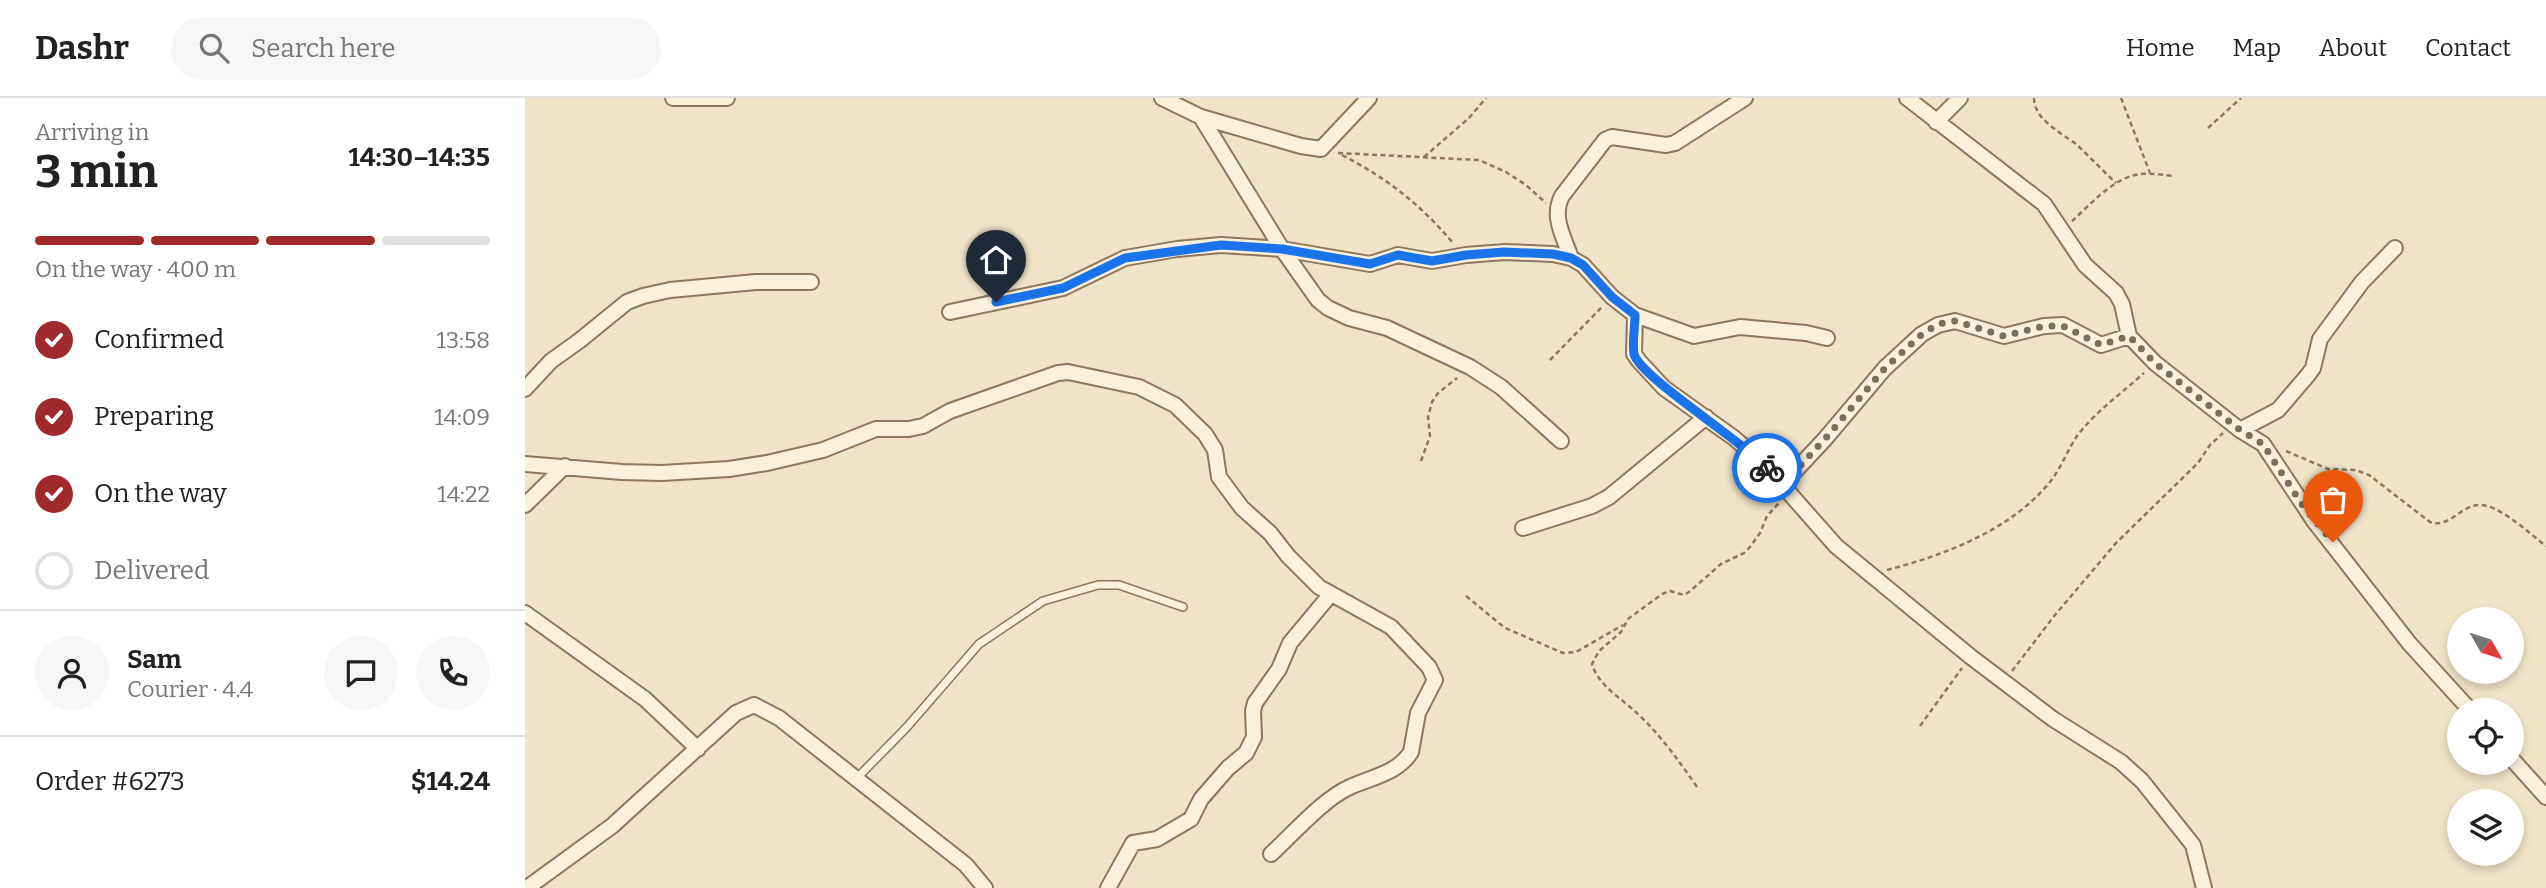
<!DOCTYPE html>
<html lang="en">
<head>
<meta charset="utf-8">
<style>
	:root { --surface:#fff; --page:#f6f6f6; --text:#222; --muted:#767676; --line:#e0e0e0; --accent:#9e2a2b }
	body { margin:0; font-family:Bitter,serif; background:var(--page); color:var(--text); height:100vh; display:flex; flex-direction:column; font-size:26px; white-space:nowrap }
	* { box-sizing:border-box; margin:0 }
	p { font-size:23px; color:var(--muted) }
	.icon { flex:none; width:38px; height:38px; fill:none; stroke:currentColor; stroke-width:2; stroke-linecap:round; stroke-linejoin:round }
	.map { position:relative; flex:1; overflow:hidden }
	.details { display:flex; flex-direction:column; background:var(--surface); width:525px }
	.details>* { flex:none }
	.needle { width:46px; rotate:129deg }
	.fabs { position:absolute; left:1922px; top:509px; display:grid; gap:14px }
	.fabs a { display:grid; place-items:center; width:77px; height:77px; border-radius:50%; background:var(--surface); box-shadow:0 4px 10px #0003; font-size:35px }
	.pin { position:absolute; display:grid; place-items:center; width:60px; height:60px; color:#fff; margin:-72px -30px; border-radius:50% 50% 50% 0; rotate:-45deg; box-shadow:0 0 7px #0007 }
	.pin .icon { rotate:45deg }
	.courier { position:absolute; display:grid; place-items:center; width:70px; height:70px; margin:-35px; border:5px solid #1a73e8; border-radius:50%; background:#fff; color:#222; box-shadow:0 2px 9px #0007 }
	.headline em { font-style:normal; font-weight:700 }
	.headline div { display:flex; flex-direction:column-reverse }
	.headline { display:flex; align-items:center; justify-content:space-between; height:119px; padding:0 35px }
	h1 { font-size:46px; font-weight:700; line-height:52px }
	.bar { display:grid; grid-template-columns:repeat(4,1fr); gap:10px 7px; align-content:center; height:84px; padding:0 35px }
	.bar i { height:9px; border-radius:5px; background:var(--line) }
	.bar .current { background:var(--accent) }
	.bar p { grid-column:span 4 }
	.line { display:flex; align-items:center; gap:18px; padding:0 35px; border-top:2px solid var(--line) }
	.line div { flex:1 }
	.round { display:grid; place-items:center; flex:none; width:74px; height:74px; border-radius:37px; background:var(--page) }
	ol { padding:0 35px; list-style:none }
	li { display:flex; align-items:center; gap:21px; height:77px }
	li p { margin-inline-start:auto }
	li .icon { padding:7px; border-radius:50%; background:var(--accent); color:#fff; stroke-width:4 }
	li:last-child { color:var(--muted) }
	li i { width:38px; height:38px; border:4px solid var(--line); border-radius:50% }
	header { display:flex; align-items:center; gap:42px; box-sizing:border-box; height:98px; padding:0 35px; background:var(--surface); border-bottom:2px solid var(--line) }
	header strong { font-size:33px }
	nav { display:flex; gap:38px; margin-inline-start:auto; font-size:24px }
	.search { width:490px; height:63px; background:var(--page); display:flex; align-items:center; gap:18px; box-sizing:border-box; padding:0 24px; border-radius:38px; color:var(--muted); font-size:26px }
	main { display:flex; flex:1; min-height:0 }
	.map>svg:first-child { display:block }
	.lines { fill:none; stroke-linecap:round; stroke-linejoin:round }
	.lane-casing { stroke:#8d765c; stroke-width:10 }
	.street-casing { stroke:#8d765c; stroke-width:18 }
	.path { stroke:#8d765c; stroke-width:2.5; stroke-dasharray:5 3.5; stroke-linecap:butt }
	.lane { stroke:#faf1dc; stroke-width:7 }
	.street { stroke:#faf1dc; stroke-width:14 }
	.done { stroke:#7c6e5b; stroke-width:7; stroke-dasharray:0 12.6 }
	.route { stroke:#1a73e8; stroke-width:9 }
</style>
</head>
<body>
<header>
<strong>Dashr</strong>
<div class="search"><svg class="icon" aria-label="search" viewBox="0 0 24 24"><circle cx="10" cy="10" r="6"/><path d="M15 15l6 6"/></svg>Search here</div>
<nav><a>Home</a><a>Map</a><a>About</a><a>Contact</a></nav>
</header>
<main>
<section class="details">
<div class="headline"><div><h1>3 min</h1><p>Arriving in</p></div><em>14:30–14:35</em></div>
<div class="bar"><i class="current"></i><i class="current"></i><i class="current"></i><i></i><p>On the way · 400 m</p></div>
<ol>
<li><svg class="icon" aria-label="check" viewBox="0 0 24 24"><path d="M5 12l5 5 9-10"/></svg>Confirmed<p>13:58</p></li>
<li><svg class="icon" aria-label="check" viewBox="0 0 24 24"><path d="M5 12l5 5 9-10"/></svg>Preparing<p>14:09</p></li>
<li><svg class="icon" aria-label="check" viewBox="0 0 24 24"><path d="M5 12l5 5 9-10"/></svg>On the way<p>14:22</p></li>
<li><i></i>Delivered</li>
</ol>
<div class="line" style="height:126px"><a class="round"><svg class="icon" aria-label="person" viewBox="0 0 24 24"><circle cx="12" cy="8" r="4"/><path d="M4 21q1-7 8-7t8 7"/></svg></a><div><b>Sam</b><p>Courier · 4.4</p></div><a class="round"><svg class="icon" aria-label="chat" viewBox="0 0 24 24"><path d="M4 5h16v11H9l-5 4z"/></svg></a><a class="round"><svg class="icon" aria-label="phone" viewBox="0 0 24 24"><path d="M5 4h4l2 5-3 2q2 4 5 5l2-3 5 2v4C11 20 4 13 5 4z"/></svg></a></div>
<div class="line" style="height:91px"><div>Order #6273</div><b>$14.24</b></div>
</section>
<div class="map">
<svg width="2021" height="790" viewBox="0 0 2021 790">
	<rect width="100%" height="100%" fill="#f0e4c8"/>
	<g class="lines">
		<g class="lane-casing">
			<path id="lane" d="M 332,680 L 382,629 L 454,546 L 518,503 L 573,487 L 594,487 L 658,509"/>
		</g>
		<g class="street-casing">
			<path id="street" d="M 148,0 L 202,0
				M 637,0 L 676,19 L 776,48 L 796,51 L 844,0
				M 1382,0 L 1519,106 L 1560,167 L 1591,195 L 1597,206 L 1604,238 L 1630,265 L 1715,332 L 1738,346 L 1789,423 L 1884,545 L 1945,612
				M 676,19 L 757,151 L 793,202 L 803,210 L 824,220 L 862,230 L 945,269 L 976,289 L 1036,343
				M 1411,24 L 1435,0
				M 1046,160 C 1039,139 1026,119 1037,98 L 1080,42 L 1087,39 L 1141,47 L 1150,45 L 1220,0
				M 425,214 L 538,190 L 600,160 L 652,151 L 696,147 L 757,151 L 845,166 L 873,157 L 907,163 L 941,157 L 980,154 L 1028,156 L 1046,160 L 1058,167 L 1087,199 L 1110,217 L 1169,238 L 1215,229 L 1281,235 L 1302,240
				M 1110,217 L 1109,256 L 1114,263 L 1139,290 L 1209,340 L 1237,364 L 1311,448 L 1446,559 L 1528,621 L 1596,664 L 1617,683 L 1668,747 L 1679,790
				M 0,291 L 26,263 L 54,243 L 102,204 L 118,198 L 145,192 L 231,184 L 286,184
				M 1715,332 L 1753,312 L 1783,277 L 1788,270 L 1795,241 L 1837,184 L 1870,150
				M 0,366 L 97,374 L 137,375 L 204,371 L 242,365 L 298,352 L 351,331 L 384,331 L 398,328 L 425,313 L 533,275 L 543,274 L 614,289 L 650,307 L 680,336 L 690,352 L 694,379 L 717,410 L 745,435 L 763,458 L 794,489 L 866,529 L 904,569 L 910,582 L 893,615 L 886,654 C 873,675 847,679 825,689 C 798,701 769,735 746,756
				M 1257,387 L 1300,341 L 1360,270 L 1397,236 L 1413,227 L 1430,223 L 1479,238 L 1519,228 L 1538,227 L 1576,247 L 1604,238
				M 0,407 L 40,368
				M 998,430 L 1067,408 L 1084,399 L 1181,319
				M 0,515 L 120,601 L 173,651
				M 1986,660 L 2021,699
				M 2,790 L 87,728 L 211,615 L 229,607 L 254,620 L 441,767 L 460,790
				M 583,790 L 608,745 L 632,741 L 666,721 L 676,701 L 703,670 L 721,655 L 729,639 L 728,613 L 730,605 L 754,571 L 765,545 L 805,497"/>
		</g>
		<path class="path" d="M 1509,0 C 1509,22 1537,35 1552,47 C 1565,59 1578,73 1591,85
			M 1596,0 L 1625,75
			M 1683,30 L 1716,0
			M 813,55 L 954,62 L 981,74 L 1001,87 L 1021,105
			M 817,57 C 863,81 895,106 928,145
			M 899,59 L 944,20 L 961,0
			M 1547,123 C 1566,106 1590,78 1616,76 C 1626,75 1638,77 1649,78
			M 1025,262 L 1077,209
			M 1761,353 L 1803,371 L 1831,372 L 1844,377 L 1905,424 C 1924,431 1937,406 1955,407 C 1975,407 2005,436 2021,448
			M 896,363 L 905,338 L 903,319 L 907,304 L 913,295 L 932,280
			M 1362,472 C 1420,457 1486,432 1525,384 C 1536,370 1542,353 1552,338 C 1570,314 1597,295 1619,275
			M 941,498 L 980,530 L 1038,555 L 1051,554 L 1098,527
			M 1487,573 L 1530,517 L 1591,445 L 1673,365 L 1685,347 L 1698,335
			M 1395,628 L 1437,570
			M 1172,689 C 1154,663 1137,639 1114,617 C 1098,601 1074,589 1067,566 L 1074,553 L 1096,534 L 1103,521 L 1137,496 L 1145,493 L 1159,497 L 1164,494 L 1196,466 L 1219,455 L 1225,449 L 1235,435 L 1242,418 L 1254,405"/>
		<use href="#lane" class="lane"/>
		<use href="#street" class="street"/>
	</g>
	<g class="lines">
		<path class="done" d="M 1242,370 L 1257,387 L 1300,341 L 1360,270 L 1397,236 L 1413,226 L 1430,223 L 1479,238 L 1519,228 L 1538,228 L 1576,247 L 1604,238 L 1630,265 L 1715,332 L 1738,346 L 1776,405 L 1808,444"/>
		<path class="route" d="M 471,204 L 538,190 L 600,160 L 696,147 L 757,151 L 845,166 L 873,157 L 907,163 L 941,157 L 979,154 L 1028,156 L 1046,160 L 1058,167 L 1087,199 L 1110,217 C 1110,229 1107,244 1109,256 C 1115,279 1218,343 1242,370"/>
	</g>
</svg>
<div class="fabs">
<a><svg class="needle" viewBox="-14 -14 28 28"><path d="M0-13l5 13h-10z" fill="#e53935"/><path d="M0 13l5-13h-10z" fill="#767676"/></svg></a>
<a><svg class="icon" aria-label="locate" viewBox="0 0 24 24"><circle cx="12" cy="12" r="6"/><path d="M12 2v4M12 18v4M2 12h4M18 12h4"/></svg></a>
<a><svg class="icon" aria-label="layers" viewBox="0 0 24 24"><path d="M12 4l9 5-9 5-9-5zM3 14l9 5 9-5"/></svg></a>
</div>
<div class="pin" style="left:1808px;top:444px;background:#ea580c"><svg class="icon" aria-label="bag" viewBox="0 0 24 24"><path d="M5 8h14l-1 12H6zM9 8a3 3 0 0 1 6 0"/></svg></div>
<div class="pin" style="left:471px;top:204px;background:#1f2937"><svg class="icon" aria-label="home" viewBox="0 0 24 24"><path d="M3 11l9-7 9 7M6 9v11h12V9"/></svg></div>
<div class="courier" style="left:1242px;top:370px"><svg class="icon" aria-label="bike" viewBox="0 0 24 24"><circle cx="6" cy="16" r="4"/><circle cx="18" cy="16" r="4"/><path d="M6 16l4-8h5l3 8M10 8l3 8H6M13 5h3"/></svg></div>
</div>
</main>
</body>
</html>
